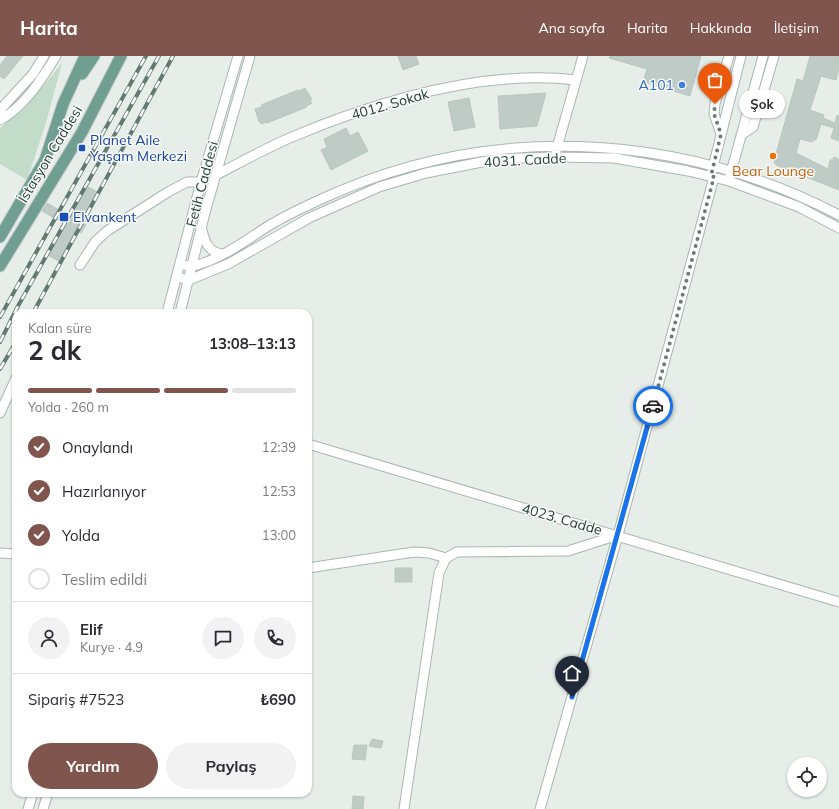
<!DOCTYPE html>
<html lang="tr">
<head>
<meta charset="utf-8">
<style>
	:root { --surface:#fff; --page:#f2f2f3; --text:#2b2b33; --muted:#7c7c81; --line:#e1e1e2; --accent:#7f554e }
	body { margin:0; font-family:Mulish,sans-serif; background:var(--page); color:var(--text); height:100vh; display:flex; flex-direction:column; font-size:15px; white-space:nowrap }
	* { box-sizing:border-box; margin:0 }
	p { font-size:13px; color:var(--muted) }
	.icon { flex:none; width:22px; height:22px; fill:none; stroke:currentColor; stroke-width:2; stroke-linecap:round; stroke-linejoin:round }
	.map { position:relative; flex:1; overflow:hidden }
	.side { position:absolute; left:12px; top:253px; width:300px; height:488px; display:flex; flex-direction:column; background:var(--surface); border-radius:12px; box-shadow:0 1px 3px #0004 }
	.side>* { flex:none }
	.fabs { position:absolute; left:787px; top:701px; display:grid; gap:8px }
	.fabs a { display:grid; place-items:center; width:40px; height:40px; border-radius:50%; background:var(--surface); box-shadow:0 1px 3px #0004; font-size:20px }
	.pin { position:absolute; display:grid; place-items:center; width:34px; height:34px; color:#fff; margin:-41px -17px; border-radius:50% 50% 50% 0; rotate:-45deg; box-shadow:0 0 4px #0007 }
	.pin .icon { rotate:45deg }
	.courier { position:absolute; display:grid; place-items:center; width:40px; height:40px; margin:-20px; border:3px solid #1a73e8; border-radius:50%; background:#fff; color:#222; box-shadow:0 1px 5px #0007 }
	.bubble { position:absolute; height:28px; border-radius:14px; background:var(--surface); box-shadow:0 1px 3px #0004; font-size:13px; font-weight:700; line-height:28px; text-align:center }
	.head em { font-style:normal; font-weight:700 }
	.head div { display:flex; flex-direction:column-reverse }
	.head { display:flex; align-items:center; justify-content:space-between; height:68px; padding:0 16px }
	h1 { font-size:26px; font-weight:700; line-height:30px }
	.bar { display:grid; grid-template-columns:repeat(4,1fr); gap:6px 4px; align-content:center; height:48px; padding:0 16px }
	.bar i { height:5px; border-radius:3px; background:var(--line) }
	.bar .on { background:var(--accent) }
	.bar p { grid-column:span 4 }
	.line { display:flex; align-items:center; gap:10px; padding:0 16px; border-top:1px solid var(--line) }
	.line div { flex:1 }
	.round { display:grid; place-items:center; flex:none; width:42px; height:42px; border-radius:21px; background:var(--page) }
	ol { padding:0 16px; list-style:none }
	li { display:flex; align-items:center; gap:12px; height:44px }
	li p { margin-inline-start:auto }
	li .icon { padding:4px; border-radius:50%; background:var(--accent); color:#fff; stroke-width:4 }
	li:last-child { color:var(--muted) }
	li i { width:22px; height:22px; border:2px solid var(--line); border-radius:50% }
	.button { display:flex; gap:8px; margin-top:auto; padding:8px 16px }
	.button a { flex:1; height:46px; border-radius:24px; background:var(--accent); color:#fff; font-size:16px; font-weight:700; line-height:46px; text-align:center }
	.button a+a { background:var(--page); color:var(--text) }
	header { display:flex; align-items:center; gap:24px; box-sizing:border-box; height:56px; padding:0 20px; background:var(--accent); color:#fff }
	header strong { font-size:19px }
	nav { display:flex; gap:22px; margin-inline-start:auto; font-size:14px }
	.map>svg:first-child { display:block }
	.green { fill:#c2dcc9 }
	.building { fill:#bfcbc6; stroke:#b9c7c1 }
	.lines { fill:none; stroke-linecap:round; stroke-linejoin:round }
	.minor-casing { stroke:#aab6b1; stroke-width:11 }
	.major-casing { stroke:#c3c9c7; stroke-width:13 }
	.minor { stroke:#fff; stroke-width:9 }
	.major { stroke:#709f92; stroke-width:11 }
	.rail-casing { stroke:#627a73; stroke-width:4 }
	.rail { stroke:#f7faf9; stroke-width:2.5; stroke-dasharray:8; stroke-linecap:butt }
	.done { stroke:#6a7c76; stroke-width:4; stroke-dasharray:0 7.2 }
	.route { stroke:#1a73e8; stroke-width:5 }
	.shop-dot { fill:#3f7fe0; stroke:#f7faf9; stroke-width:1.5 }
	.transit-dot { fill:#1a4fb4; stroke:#f7faf9; stroke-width:1.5 }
	.food-dot { fill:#e8710a; stroke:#f7faf9; stroke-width:1.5 }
	.labels { text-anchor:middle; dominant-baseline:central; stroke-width:3; stroke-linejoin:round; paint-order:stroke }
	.shop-label { font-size:14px; fill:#366cbe; stroke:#f7faf9; text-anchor:end }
	.street-label { font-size:14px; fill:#273f38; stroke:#f7faf9 }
	.transit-label { font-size:14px; fill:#164399; stroke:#f7faf9; text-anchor:start }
	.food-label { font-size:14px; fill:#c56008; stroke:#f7faf9 }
</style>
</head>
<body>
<header>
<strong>Harita</strong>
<nav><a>Ana sayfa</a><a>Harita</a><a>Hakkında</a><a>İletişim</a></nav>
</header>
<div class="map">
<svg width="839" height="753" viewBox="0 0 839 753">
	<rect width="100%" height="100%" fill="#e7eeea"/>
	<path class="green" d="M 62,7 L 46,67 L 27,124 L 0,108 L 0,72 L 24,53 Z"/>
	<path class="building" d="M 7,0 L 23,0 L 4,23 L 0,20 L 0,9 Z
		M 398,0 L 416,0 L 419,8 L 403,14 Z
		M 610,0 L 701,0 L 690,40 L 643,26 L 647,13 L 609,2 Z
		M 810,0 L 839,0 L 839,12 L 836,24 L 821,20 L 810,54 L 824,59 L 823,62 L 835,67 L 837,59 L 839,60 L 839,85 L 831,82 L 834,72 L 821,68 L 816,84 L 813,84 L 812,86 L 800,83 L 796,97 L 828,113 L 830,104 L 833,104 L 834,101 L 839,103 L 839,134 L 776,109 L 774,105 L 797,23 L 803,25 Z
		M 305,32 L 312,43 L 310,44 L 312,47 L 306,50 L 307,51 L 267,67 L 267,66 L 261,68 L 260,65 L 259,66 L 255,53 L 262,51 L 261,49 L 298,34 L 299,35 Z
		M 546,37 L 537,70 L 500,73 L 498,40 Z
		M 469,42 L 475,71 L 454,75 L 448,46 Z
		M 346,72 L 350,80 L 358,76 L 368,95 L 331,114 L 321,94 L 327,91 L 324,83 Z
		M 85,129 L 99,137 L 82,167 L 86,169 L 81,177 L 77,175 L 60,206 L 46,198 L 63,167 L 42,155 L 47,147 L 68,159 Z
		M 395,512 L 412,512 L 412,526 L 395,526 Z
		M 372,683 L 383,685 L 381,692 L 369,690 Z
		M 354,689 L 367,689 L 365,704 L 352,703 Z
		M 353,740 L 364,741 L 363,753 L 352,753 Z"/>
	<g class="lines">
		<g class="minor-casing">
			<path id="minor" d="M 0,54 L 33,18 L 44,0
				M 0,64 C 24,51 42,23 56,0
				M 721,78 L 714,58 L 715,48 L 729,0
				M 741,79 L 753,71 L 774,0
				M 556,95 L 583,0
				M 712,115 L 741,0
				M 216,119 C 241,106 266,92 292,81 C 378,45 481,13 576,24
				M 730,120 L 763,0
				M 202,174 C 205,187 209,196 222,198
				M 180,208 C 184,209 190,211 194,210 C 222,203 246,184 270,169 C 285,160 302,152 317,145 C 485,66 675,74 839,159
				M 80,209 L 95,186 L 107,175 L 168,136 L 187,126 L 201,126
				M 177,221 L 189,224 L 228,208 L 309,162 L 379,131 L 426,117 L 497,103 L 555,101 L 614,102 L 688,115 L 729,125 L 775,142 L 799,151 L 839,172
				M 167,257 L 201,126 L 238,0
				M 180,257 L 206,153 L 250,0
				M 0,357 L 16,322
				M 308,388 L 839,546
				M 0,497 L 16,498
				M 308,512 L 414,496 L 429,497 L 446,502
				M 28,753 L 33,737
				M 43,753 L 48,737
				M 404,753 L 439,517 L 446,502 L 457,496 L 568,495 L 618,479
				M 540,753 L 618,479 L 714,121"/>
		</g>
		<g class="major-casing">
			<path id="major" d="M 82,18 L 94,0
				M 0,181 L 45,104 L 63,48 L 85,0
				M 0,210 L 82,76 L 121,0"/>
		</g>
		<use href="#minor" class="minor"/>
		<use href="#major" class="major"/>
		<g class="rail-casing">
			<path id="rail" d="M 33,257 L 173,0
				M 0,261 L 146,0
				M 0,286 L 18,250 L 159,0
				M 0,313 L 16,286"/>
		</g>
		<use href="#rail" class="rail"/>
	</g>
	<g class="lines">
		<path class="done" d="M 653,350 L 714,121 L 711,120 L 721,78 L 714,58 L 715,48"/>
		<path class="route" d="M 572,641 L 653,350"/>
	</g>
	<circle class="shop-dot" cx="682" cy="29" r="4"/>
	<g class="transit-dot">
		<rect x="78" y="88" width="8" height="8" rx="2"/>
		<rect x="59" y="156" width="10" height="10" rx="2"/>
	</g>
	<circle class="food-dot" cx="773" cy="100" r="4"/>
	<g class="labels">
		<g class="shop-label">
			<text x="674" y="29">A101</text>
		</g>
		<g class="street-label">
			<text transform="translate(390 48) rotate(-16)">4012. Sokak</text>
			<text transform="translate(50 98) rotate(-59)">İstasyon Caddesi</text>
			<text transform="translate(525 104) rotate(-3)">4031. Cadde</text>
			<text transform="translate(202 128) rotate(-75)">Fetih Caddesi</text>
			<text transform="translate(562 463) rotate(16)">4023. Cadde</text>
		</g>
		<g class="transit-label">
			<text x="90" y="84">Planet Aile<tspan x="90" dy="16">Yaşam Merkezi</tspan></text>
			<text x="73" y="161">Elvankent</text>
		</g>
		<g class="food-label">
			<text x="773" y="115">Bear Lounge</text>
		</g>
	</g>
</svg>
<div class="fabs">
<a><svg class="icon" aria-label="locate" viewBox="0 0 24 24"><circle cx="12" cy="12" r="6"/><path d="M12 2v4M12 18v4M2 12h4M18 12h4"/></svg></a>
</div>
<div class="pin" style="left:715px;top:48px;background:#ea580c"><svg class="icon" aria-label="bag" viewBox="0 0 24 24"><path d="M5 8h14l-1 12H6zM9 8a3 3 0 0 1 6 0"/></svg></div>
<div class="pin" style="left:572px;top:641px;background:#1f2937"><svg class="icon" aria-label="home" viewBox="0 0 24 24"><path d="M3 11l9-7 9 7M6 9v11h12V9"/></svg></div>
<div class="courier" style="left:653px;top:350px"><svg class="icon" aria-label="car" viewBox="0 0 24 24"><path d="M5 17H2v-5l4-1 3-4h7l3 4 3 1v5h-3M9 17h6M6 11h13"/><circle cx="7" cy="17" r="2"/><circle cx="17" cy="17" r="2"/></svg></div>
<div class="bubble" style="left:739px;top:34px;width:46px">Şok</div>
<section class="side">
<div class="head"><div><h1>2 dk</h1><p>Kalan süre</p></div><em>13:08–13:13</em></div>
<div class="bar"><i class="on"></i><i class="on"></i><i class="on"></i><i></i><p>Yolda · 260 m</p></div>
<ol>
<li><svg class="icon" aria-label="check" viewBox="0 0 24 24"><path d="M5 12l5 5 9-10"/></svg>Onaylandı<p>12:39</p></li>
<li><svg class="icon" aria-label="check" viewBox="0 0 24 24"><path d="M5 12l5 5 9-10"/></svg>Hazırlanıyor<p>12:53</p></li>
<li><svg class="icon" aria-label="check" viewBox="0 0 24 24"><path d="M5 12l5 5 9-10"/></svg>Yolda<p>13:00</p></li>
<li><i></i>Teslim edildi</li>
</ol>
<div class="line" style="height:72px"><a class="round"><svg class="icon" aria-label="person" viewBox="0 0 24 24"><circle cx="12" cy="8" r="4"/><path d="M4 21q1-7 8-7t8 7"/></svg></a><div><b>Elif</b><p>Kurye · 4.9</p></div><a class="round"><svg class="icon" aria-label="chat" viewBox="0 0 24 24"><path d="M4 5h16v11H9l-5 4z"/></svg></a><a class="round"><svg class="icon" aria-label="phone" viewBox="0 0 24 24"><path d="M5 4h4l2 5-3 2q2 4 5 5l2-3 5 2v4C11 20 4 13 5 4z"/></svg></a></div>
<div class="line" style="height:52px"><div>Sipariş #7523</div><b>₺690</b></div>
<div class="button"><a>Yardım</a><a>Paylaş</a></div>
</section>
</div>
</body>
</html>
